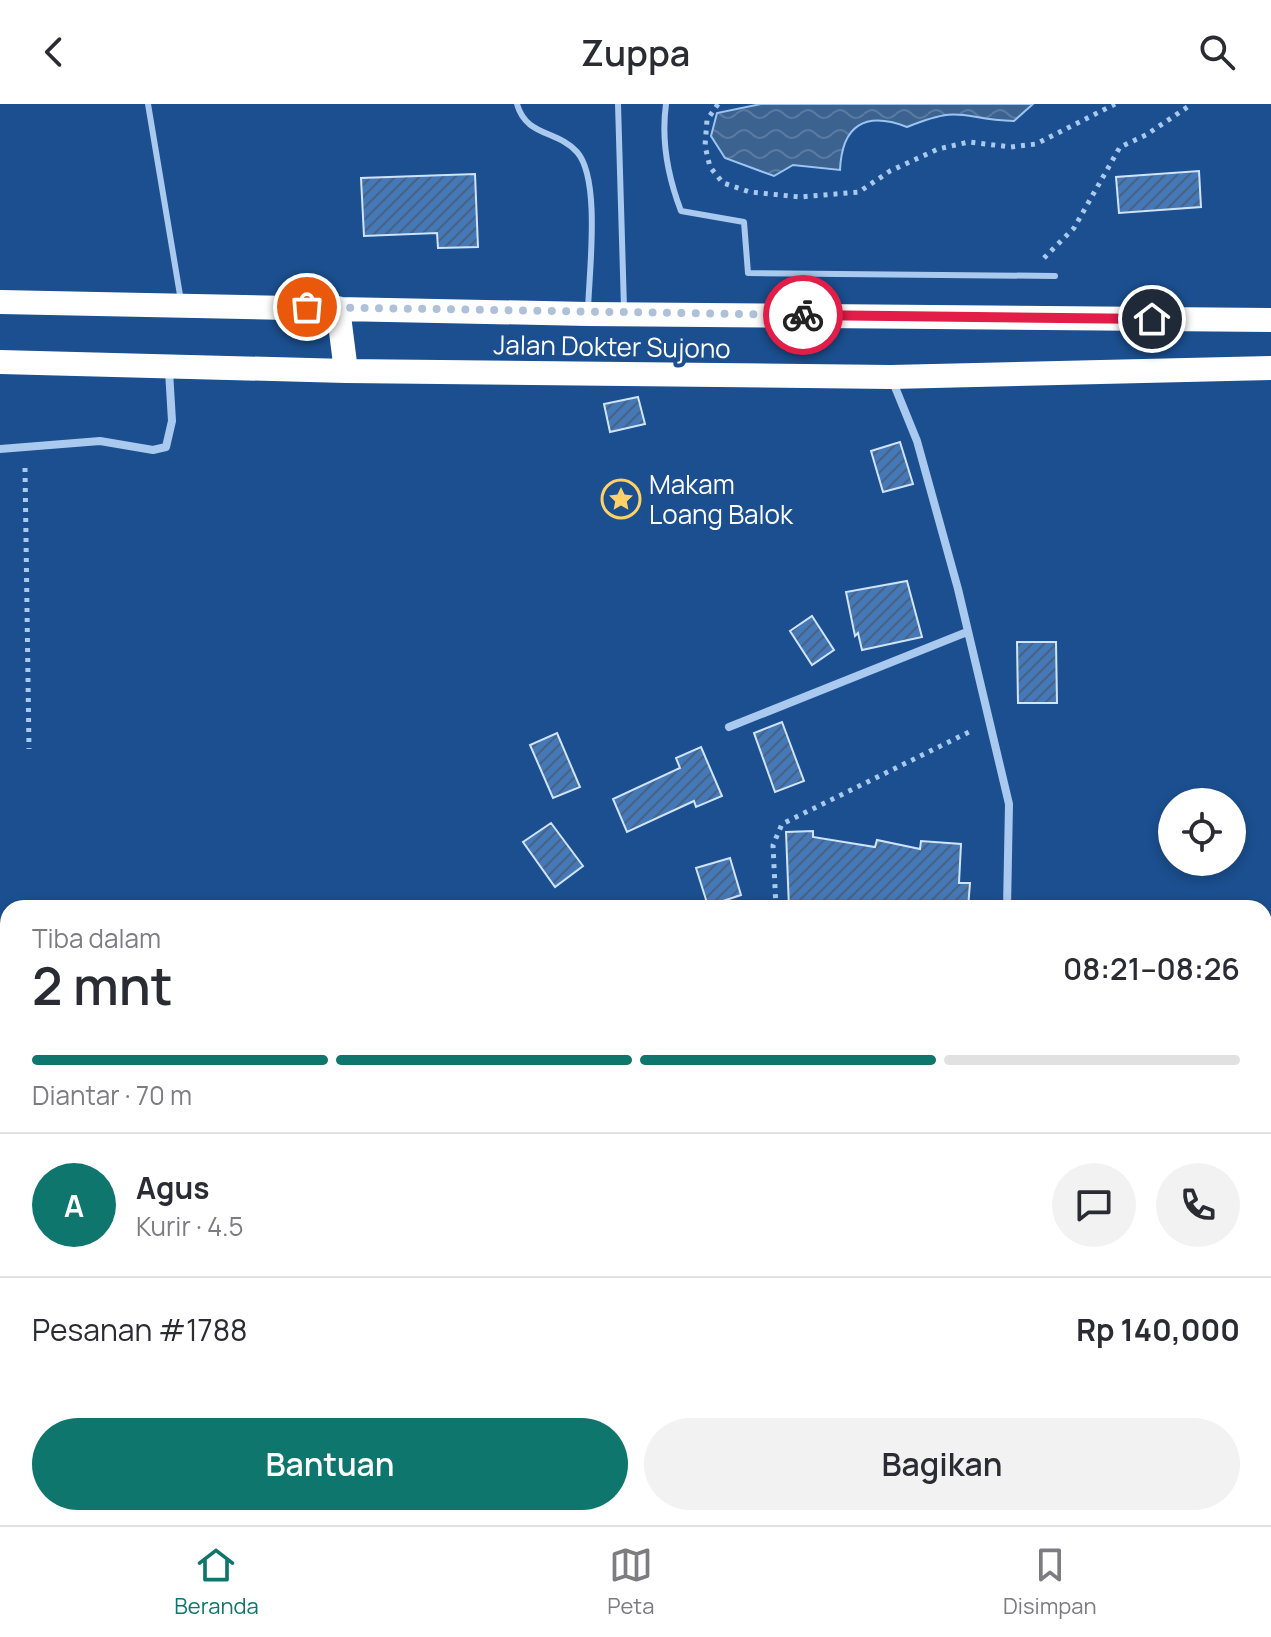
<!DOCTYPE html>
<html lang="id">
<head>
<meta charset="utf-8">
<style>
	:root { --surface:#fff; --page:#f2f2f3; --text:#2b2b33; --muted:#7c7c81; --line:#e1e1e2; --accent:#0f766e }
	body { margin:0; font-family:Manrope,sans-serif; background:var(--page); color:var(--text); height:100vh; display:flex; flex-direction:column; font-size:30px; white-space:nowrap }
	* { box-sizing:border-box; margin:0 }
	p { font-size:26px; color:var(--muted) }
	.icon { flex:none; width:44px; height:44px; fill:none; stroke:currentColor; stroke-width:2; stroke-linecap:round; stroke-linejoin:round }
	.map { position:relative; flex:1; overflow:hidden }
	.drawer { position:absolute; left:0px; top:796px; width:1272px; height:626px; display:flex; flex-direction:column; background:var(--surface); border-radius:24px 24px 0 0; box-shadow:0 4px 12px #0003 }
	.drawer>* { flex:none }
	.controls { position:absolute; left:1158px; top:684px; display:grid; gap:16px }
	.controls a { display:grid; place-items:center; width:88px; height:88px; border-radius:50%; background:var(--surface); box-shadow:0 4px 12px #0003; font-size:40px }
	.pin { position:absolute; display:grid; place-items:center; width:68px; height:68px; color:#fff; margin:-34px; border:4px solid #fff; border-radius:50%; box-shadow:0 2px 8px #0007 }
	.courier { position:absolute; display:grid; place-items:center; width:80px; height:80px; margin:-40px; border:6px solid #e11d48; border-radius:50%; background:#fff; color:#222; box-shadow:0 2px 10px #0007 }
	.summary em { font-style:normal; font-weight:600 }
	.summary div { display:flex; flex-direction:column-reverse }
	.summary { display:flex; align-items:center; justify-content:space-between; height:136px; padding:0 32px }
	h1 { font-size:52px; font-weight:600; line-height:60px }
	.bar { display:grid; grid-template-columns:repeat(4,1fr); gap:12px 8px; align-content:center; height:96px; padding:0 32px }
	.bar i { height:10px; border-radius:6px; background:var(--line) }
	.bar .current { background:var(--accent) }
	.bar p { grid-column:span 4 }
	.line { display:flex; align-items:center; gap:20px; padding:0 32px; border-top:2px solid var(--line) }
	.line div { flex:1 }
	.round { display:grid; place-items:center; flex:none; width:84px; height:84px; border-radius:42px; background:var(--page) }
	.cta { display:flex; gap:16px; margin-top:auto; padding:16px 32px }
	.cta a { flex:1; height:92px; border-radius:48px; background:var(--accent); color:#fff; font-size:32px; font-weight:600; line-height:92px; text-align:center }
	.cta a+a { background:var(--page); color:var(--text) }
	header { display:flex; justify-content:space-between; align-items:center; height:104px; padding:0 32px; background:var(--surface); font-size:36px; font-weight:600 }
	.dock { display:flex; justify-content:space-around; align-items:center; height:112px; border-top:2px solid var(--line); background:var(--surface); font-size:22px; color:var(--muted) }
	.dock a { display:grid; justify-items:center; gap:4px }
	.dock .current { color:var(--accent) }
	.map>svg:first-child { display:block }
	.water { fill:url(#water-waves); stroke:#9cc4f0; stroke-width:2 }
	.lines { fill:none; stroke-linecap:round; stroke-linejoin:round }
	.river { stroke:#3c6290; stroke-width:60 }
	.building { fill:url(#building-hatch); stroke:#cfe3fa; stroke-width:2 }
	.path { stroke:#a9c9ee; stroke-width:5; stroke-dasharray:4 6; stroke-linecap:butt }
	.lane { stroke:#a9c9ee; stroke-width:6 }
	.street { stroke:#a9c9ee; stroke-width:8 }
	.highway { stroke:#fff; stroke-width:24 }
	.done { stroke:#afc1d8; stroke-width:8; stroke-dasharray:0 14.4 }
	.route { stroke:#e11d48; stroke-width:10 }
	.labels { text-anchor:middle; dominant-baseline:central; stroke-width:8; stroke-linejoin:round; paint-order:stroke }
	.street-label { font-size:26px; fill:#fff; stroke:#1b4f8f }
	.poi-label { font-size:26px; fill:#fff; stroke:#1b4f8f; text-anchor:start }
</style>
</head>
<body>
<header><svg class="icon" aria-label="back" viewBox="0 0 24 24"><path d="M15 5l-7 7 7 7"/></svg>Zuppa<svg class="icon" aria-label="search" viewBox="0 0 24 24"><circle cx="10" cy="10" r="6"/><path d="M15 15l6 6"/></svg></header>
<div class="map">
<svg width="1271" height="1421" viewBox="0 0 1271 1421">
	<defs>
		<pattern id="water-waves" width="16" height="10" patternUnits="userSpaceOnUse" patternTransform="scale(2)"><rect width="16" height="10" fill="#3c6290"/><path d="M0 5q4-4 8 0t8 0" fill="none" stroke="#597aa1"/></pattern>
		<pattern id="building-hatch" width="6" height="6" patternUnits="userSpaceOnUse" patternTransform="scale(2)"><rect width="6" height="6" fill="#4478b7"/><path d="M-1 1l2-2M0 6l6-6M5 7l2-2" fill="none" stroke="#486282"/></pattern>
	</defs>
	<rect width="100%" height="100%" fill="#1b4f8f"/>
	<path class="water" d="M 761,0 L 1033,0 L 1014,17 C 959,15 964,0 907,23 C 865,7 842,21 840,66 L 793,61 L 774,72 L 725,54 L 711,32 L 717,9 Z"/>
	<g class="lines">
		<path class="river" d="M 1264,1187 L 1271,1181
			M 1085,1421 L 1091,1414"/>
	</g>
	<path class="building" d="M 1199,67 L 1201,103 L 1119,109 L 1116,73 Z
		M 475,70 L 478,143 L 438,144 L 437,129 L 364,132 L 361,74 Z
		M 638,293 L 645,320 L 610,328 L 604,300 Z
		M 900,338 L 913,380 L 883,388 L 871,347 Z
		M 907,477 L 922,533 L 862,546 L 858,529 L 855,532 L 846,488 Z
		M 812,512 L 834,546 L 812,561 L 790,527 Z
		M 1017,538 L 1056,538 L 1057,599 L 1018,599 Z
		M 782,618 L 804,677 L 775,688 L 754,629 Z
		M 557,629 L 580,683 L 553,694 L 530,641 Z
		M 701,643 L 722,692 L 696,703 L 694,697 L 627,728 L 613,695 L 680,664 L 676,654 Z
		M 551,719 L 583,762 L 555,783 L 523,738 Z
		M 813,727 L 813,733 L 875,743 L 877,736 L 920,745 L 921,737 L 961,740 L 959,779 L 970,779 L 968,804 L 789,804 L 786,728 Z
		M 730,754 L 741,791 L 708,802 L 696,764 Z"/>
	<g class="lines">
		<path class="path" d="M 718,0 L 707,16 L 705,42 L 710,63 L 723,79 L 750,88 L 800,93 L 859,88 L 890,67 L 938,45 L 969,38 L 1011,43 L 1036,40 L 1115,0
			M 1044,154 L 1074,124 L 1120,43 L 1146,31 L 1192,0
			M 25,364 L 29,645
			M 776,804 L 773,741 L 782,720 L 971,627
			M 1268,1361 L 1271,1362"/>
		<path class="lane" d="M 148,0 L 181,197
			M 517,0 C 526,33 558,26 577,48 C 601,75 589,169 588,206
			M 618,0 L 624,204
			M 666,0 C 661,36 668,73 681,107 L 744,118 L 748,169 L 1055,172"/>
		<path class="street" d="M 893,278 L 917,337 L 958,485 L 1009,700 L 1007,804
			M 0,345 L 100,337 L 153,346 L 166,343 L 172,317 L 169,267
			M 729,623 L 967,528
			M 1264,1070 L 1271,1070
			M 1264,1264 L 1271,1257
			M 619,1414 L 645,1421
			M 845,1421 L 848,1414"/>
		<path class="highway" d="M 0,198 L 588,210 L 1271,216
			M 338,204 L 346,267
			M 0,258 L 346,267 L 891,273 L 1271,264"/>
	</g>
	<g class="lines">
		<path class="done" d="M 307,203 L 803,211"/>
		<path class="route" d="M 803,211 L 1152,215"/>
	</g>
	<defs>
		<g id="sight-ring" transform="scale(2)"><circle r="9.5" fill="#1b4f8f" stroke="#ffd166" stroke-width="1.5"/><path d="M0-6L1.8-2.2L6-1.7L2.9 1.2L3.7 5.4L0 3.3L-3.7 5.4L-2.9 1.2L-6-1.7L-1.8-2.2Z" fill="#ffd166"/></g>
	</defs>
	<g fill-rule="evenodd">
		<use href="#sight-ring" x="621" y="395"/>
	</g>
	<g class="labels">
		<g class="street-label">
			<text transform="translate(612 242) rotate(1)">Jalan Dokter Sujono</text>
		</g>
		<g class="poi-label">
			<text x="649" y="380">Makam<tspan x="649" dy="30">Loang Balok</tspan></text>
		</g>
	</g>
</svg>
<div class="controls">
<a><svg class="icon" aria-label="locate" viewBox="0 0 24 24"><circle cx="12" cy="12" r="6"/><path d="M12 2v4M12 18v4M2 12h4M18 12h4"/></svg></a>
</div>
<div class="pin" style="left:307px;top:203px;background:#ea580c"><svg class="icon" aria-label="bag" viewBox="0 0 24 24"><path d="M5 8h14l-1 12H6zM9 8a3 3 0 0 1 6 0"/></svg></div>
<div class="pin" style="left:1152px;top:215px;background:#1f2937"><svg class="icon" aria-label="home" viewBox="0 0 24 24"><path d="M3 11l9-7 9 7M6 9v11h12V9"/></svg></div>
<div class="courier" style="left:803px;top:211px"><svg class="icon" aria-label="bike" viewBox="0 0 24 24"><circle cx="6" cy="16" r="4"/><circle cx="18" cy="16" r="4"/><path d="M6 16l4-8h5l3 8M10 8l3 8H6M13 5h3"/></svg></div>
<section class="drawer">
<div class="summary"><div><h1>2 mnt</h1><p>Tiba dalam</p></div><em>08:21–08:26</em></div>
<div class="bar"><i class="current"></i><i class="current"></i><i class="current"></i><i></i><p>Diantar · 70 m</p></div>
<div class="line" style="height:144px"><b class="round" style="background:var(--accent);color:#fff">A</b><div><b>Agus</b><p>Kurir · 4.5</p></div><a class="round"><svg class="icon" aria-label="chat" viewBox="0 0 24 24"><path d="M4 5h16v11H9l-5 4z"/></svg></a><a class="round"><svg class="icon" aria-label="phone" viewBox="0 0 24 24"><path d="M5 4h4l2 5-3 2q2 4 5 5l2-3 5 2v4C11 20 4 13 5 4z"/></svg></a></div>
<div class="line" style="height:104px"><div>Pesanan #1788</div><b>Rp 140,000</b></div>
<div class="cta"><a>Bantuan</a><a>Bagikan</a></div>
</section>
</div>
<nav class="dock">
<a class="current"><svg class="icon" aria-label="home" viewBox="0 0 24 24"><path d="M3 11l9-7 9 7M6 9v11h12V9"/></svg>Beranda</a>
<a><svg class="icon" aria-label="map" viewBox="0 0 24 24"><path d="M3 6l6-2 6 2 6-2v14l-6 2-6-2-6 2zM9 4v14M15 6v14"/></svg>Peta</a>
<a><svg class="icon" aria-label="saved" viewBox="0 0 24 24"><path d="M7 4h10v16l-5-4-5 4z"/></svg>Disimpan</a>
</nav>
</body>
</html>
